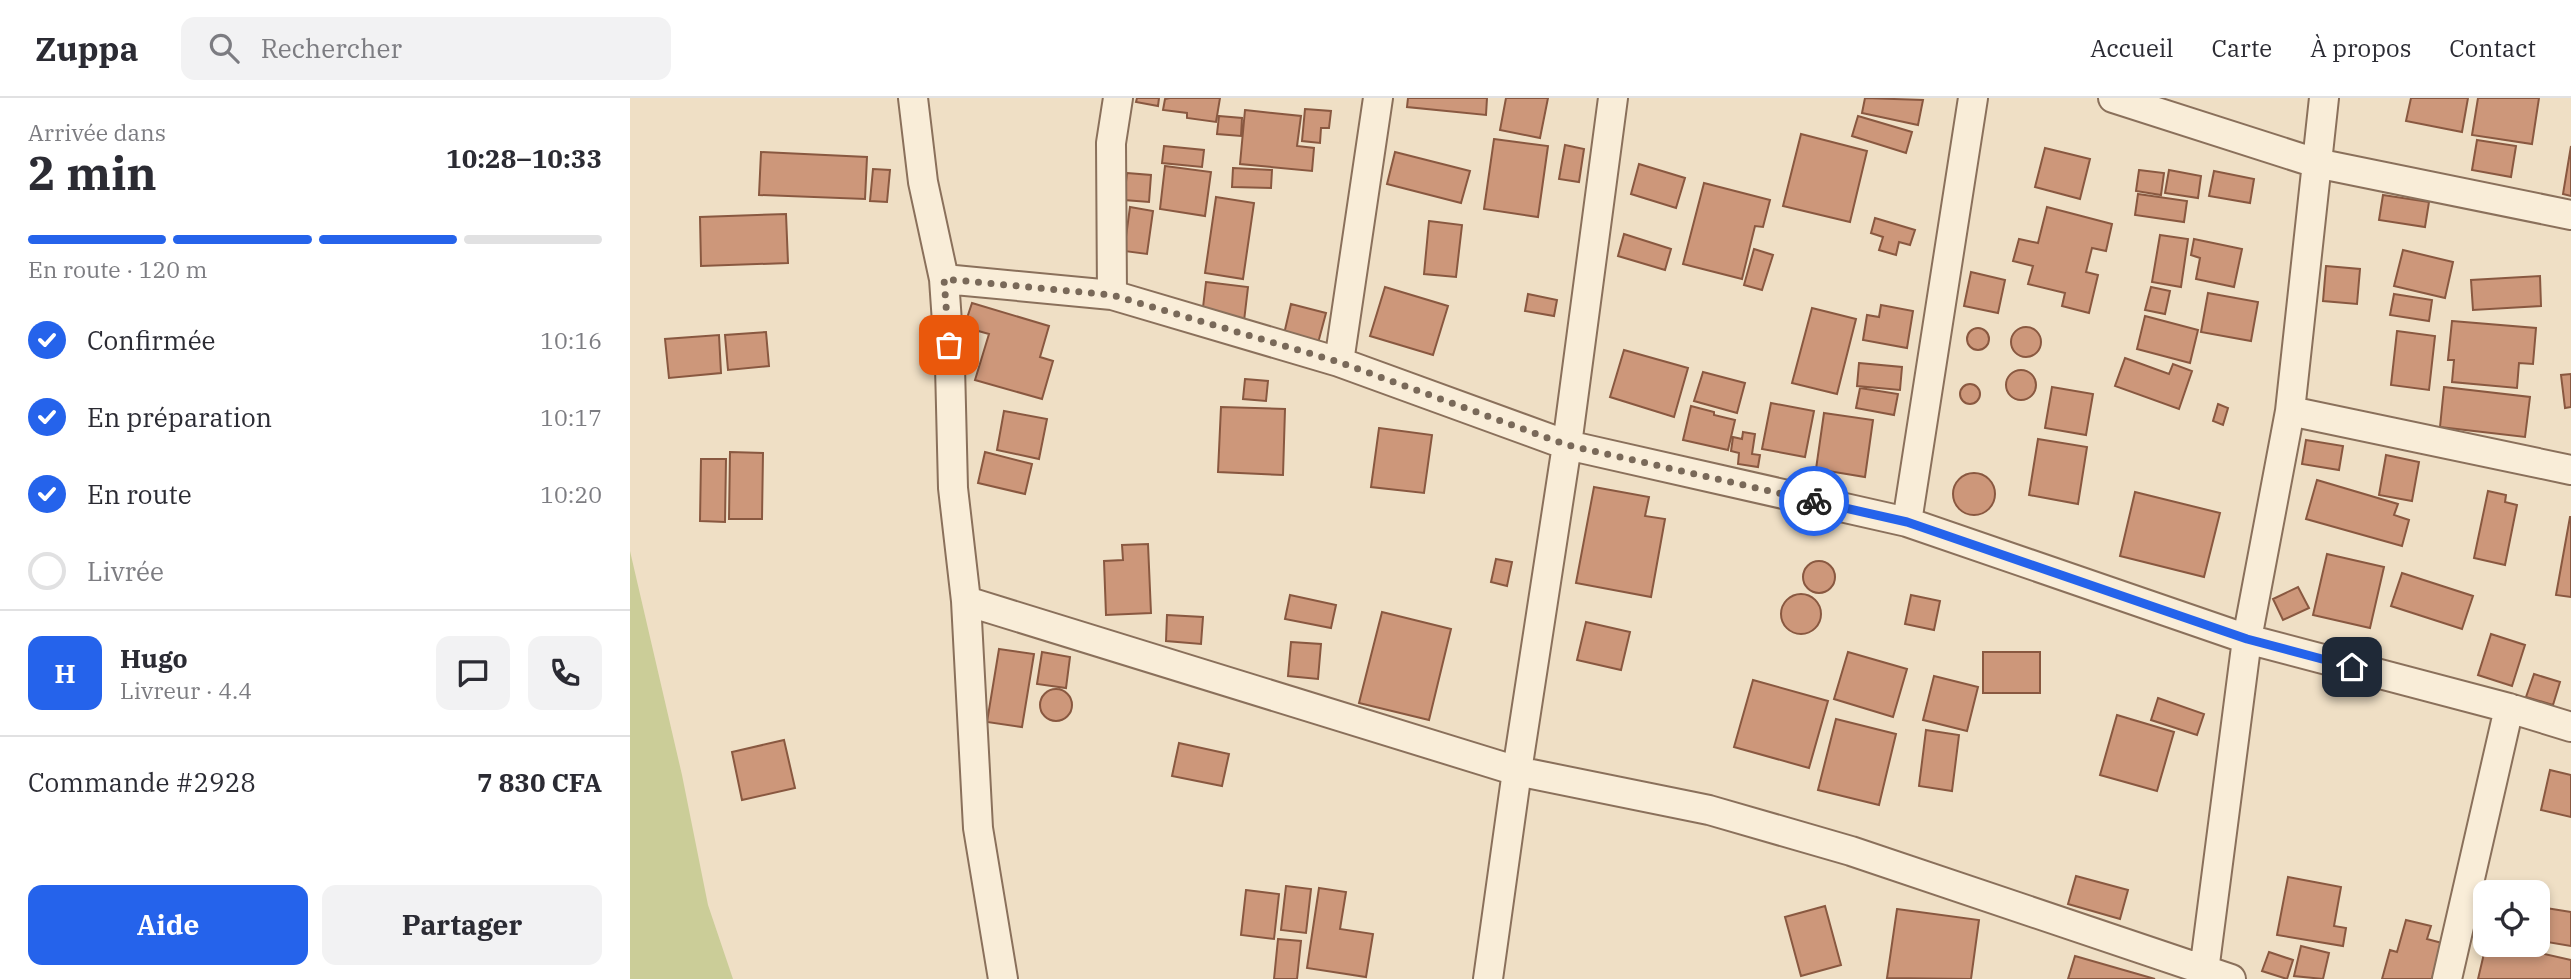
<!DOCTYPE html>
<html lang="fr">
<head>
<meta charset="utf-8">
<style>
	:root { --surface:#fff; --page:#f2f2f3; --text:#2b2b33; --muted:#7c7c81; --line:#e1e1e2; --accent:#2563eb }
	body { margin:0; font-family:"IBM Plex Serif",serif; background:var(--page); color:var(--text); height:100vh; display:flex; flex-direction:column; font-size:26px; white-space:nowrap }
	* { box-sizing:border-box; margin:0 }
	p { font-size:23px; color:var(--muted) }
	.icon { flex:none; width:38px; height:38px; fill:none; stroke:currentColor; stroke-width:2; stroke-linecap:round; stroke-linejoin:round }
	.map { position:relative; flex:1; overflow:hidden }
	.drawer { display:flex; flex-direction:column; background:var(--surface); width:630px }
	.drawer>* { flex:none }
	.fabs { position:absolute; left:1843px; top:782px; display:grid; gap:14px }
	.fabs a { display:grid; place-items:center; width:77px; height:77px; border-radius:14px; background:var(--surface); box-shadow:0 4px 10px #0003; font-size:35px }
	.pin { position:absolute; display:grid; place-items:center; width:60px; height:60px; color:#fff; margin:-30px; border-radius:14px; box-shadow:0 4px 10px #0006 }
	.courier { position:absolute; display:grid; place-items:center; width:70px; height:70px; margin:-35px; border:5px solid #2563eb; border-radius:50%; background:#fff; color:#222; box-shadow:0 2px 9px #0007 }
	.overview em { font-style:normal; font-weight:700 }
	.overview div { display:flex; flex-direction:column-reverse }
	.overview { display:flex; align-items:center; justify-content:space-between; height:119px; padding:0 28px }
	h1 { font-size:46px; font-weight:700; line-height:52px }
	.bar { display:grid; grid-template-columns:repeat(4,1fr); gap:10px 7px; align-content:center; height:84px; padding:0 28px }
	.bar i { height:9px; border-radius:5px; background:var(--line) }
	.bar .selected { background:var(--accent) }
	.bar p { grid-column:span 4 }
	.line { display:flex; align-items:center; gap:18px; padding:0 28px; border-top:2px solid var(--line) }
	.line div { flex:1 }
	.round { display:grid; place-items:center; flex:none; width:74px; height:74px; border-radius:14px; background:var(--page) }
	ol { padding:0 28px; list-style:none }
	li { display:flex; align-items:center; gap:21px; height:77px }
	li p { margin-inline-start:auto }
	li .icon { padding:7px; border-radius:50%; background:var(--accent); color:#fff; stroke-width:4 }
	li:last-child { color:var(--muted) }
	li i { width:38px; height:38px; border:4px solid var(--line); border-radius:50% }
	.cta { display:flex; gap:14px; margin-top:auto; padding:14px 28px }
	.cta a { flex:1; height:80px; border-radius:14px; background:var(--accent); color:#fff; font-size:28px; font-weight:700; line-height:80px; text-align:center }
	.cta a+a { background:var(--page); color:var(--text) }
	header { display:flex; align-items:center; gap:42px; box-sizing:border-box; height:98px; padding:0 35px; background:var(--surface); border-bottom:2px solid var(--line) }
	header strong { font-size:33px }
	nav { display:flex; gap:38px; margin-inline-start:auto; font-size:24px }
	.search { width:490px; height:63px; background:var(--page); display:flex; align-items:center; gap:18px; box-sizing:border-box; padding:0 24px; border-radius:14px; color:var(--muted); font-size:26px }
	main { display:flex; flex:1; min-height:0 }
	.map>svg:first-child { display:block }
	.green { fill:#cbcd98 }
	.building { fill:#cd977a; stroke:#895840; stroke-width:2 }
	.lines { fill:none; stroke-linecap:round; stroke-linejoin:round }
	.street-casing { stroke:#8a705b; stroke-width:32 }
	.street { stroke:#f9edd8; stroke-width:28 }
	.done { stroke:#796959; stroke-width:7; stroke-dasharray:0 12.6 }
	.route { stroke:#2563eb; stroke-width:9 }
</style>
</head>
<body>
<header>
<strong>Zuppa</strong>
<div class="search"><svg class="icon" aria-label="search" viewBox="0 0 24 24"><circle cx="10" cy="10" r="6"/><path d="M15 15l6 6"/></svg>Rechercher</div>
<nav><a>Accueil</a><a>Carte</a><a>À propos</a><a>Contact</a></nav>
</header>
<main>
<section class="drawer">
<div class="overview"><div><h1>2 min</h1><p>Arrivée dans</p></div><em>10:28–10:33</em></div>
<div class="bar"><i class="selected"></i><i class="selected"></i><i class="selected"></i><i></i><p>En route · 120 m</p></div>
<ol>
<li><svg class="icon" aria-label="check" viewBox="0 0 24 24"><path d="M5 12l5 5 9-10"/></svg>Confirmée<p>10:16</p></li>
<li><svg class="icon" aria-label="check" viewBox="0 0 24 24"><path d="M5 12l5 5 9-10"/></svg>En préparation<p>10:17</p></li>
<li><svg class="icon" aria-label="check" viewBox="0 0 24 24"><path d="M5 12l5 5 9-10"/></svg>En route<p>10:20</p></li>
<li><i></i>Livrée</li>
</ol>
<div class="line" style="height:126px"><b class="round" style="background:var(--accent);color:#fff">H</b><div><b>Hugo</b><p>Livreur · 4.4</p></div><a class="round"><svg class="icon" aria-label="chat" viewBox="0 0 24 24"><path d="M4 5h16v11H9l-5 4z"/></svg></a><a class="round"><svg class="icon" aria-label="phone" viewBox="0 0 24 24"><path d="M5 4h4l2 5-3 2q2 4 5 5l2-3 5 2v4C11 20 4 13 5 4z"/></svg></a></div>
<div class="line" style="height:91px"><div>Commande #2928</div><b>7 830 CFA</b></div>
<div class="cta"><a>Aide</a><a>Partager</a></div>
</section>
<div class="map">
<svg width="1941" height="881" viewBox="0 0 1941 881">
	<rect width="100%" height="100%" fill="#efdfc5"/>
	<path class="green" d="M 0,453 L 52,677 L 78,807 L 103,881 L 0,881 Z"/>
	<path class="building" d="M 507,0 L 529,0 L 528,8 L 506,4 Z
		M 540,0 L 590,0 L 586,24 L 557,20 L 557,15 L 533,12 L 535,1 Z
		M 778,0 L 857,0 L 856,17 L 777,9 Z
		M 876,0 L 918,0 L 910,40 L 870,32 Z
		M 1235,0 L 1293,2 L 1288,27 L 1232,15 Z
		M 1781,0 L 1838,0 L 1832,34 L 1776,23 Z
		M 1848,0 L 1909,0 L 1902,46 L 1842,37 Z
		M 675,11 L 701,13 L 699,30 L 691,30 L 690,45 L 672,43 Z
		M 615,12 L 671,18 L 667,48 L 684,50 L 682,73 L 610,66 Z
		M 589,18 L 612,20 L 611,38 L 587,36 Z
		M 1228,18 L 1282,34 L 1276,55 L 1222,38 Z
		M 1171,36 L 1237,53 L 1220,124 L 1153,108 Z
		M 864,41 L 918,48 L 908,119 L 854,111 Z
		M 1847,42 L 1886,48 L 1881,79 L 1842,72 Z
		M 935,47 L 954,51 L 949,84 L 929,81 Z
		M 534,48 L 574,52 L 572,69 L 532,65 Z
		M 1941,48 L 1941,98 L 1933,96 Z
		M 1415,50 L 1460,61 L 1450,101 L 1405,89 Z
		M 131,54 L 237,59 L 235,101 L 129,97 Z
		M 765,54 L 840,73 L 831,105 L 757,86 Z
		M 1009,66 L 1055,80 L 1046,110 L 1001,96 Z
		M 535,68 L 581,74 L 575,118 L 530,111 Z
		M 603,70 L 642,72 L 641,90 L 602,89 Z
		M 243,71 L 260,72 L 257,104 L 240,103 Z
		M 1509,72 L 1534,75 L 1531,97 L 1506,93 Z
		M 1539,72 L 1571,78 L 1568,100 L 1535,95 Z
		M 1584,73 L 1624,81 L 1620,105 L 1579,98 Z
		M 497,75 L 521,77 L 519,104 L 494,102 Z
		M 1074,85 L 1140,102 L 1133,129 L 1125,128 L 1112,181 L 1053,166 Z
		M 1508,96 L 1557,103 L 1554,124 L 1505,117 Z
		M 1753,97 L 1799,104 L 1795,129 L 1749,122 Z
		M 586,99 L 624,105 L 613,181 L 575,175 Z
		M 500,109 L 523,113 L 517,156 L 494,153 Z
		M 1417,109 L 1482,126 L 1476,153 L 1462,150 L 1456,174 L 1468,177 L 1459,215 L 1432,208 L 1435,195 L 1398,186 L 1403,168 L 1383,163 L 1389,141 L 1408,145 Z
		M 156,116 L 158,165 L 71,168 L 70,119 Z
		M 1245,120 L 1285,132 L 1280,147 L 1269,144 L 1266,157 L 1249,152 L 1253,139 L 1241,135 Z
		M 799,123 L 832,127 L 826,179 L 794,176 Z
		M 994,136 L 1041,151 L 1035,172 L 988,158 Z
		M 1530,137 L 1558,141 L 1551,189 L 1522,184 Z
		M 1564,141 L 1612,151 L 1604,189 L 1566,181 L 1570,160 L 1561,157 Z
		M 1124,151 L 1143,157 L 1132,192 L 1114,187 Z
		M 1773,152 L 1823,164 L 1815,200 L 1764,188 Z
		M 1696,168 L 1730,171 L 1727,206 L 1693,203 Z
		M 1341,174 L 1375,182 L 1368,215 L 1334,208 Z
		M 1910,178 L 1911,208 L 1843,212 L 1841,182 Z
		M 576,184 L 618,189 L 614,223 L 572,218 Z
		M 755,189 L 818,208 L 803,257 L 740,238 Z
		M 1521,189 L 1540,193 L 1535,216 L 1515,212 Z
		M 1578,195 L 1628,204 L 1621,243 L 1571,234 Z
		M 898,196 L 927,202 L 924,218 L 895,213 Z
		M 1764,196 L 1802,202 L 1799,223 L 1760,217 Z
		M 342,205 L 419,228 L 410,259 L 423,263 L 412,301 L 345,282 L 359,236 L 334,229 Z
		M 661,206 L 696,215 L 688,245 L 654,236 Z
		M 1251,207 L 1283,213 L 1277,250 L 1233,242 L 1237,217 L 1249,219 Z
		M 1182,210 L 1226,221 L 1207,296 L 1162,285 Z
		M 1515,218 L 1568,232 L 1560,265 L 1507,251 Z
		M 1822,223 L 1906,230 L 1903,266 L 1889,265 L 1887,290 L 1822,284 L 1824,262 L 1818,262 Z
		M1381 244a15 15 0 1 1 30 0a15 15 0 1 1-30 0Z
		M1337 241a11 11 0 1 1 22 0a11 11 0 1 1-22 0Z
		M 1767,233 L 1805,238 L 1799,292 L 1761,287 Z
		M 136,234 L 139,268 L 98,272 L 95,237 Z
		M 89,237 L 91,275 L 39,280 L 35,241 Z
		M 994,252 L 1058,270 L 1044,319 L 980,299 Z
		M 1495,260 L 1539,276 L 1543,266 L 1562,273 L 1549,311 L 1485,288 Z
		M 1229,265 L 1272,269 L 1270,292 L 1227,288 Z
		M1376 287a15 15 0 1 1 30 0a15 15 0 1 1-30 0Z
		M 1073,274 L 1115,285 L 1107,315 L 1064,303 Z
		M 1941,276 L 1941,309 L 1935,310 L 1931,277 Z
		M 615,281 L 638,283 L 636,303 L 613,301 Z
		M1330 296a10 10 0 1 1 20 0a10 10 0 1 1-20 0Z
		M 1422,289 L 1463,296 L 1456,337 L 1415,330 Z
		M 1814,289 L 1900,299 L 1895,339 L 1810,329 Z
		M 1230,290 L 1268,296 L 1264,317 L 1226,310 Z
		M 1141,305 L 1184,313 L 1175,359 L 1132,351 Z
		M 1588,306 L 1598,310 L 1593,327 L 1583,323 Z
		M 1061,308 L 1084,314 L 1084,317 L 1105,322 L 1098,352 L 1053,342 Z
		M 591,309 L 655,311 L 653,377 L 588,374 Z
		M 374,313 L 417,321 L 409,361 L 367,352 Z
		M 1194,315 L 1243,322 L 1235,379 L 1186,371 Z
		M 749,330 L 802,337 L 794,395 L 741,389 Z
		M 1113,334 L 1125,336 L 1122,356 L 1130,357 L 1128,369 L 1108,366 L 1109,355 L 1101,353 L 1103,339 L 1112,341 Z
		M 1408,341 L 1457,349 L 1448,406 L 1399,397 Z
		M 1676,342 L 1713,348 L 1709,372 L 1672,366 Z
		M 100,354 L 133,355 L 132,421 L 99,421 Z
		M 355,354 L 402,366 L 395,396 L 348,385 Z
		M 1756,357 L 1789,364 L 1782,403 L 1749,397 Z
		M 71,361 L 96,361 L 95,424 L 70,423 Z
		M1323 396a21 21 0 1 1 42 0a21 21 0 1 1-42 0Z
		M 1687,382 L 1768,406 L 1764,417 L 1779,422 L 1772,448 L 1676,421 Z
		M 964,389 L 1019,399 L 1015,418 L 1035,421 L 1021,499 L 946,485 Z
		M 1858,393 L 1876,397 L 1875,404 L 1887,407 L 1875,467 L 1844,460 Z
		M 1505,394 L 1590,415 L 1574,479 L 1490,458 Z
		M 1940,419 L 1941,419 L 1941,499 L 1926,497 Z
		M 518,446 L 521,515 L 476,517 L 474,463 L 493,462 L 492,447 Z
		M 1697,456 L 1754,469 L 1740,530 L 1683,517 Z
		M 866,461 L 882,464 L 877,488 L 861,484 Z
		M1173 479a16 16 0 1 1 32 0a16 16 0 1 1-32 0Z
		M 1772,475 L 1843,498 L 1832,531 L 1761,508 Z
		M 1668,489 L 1679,510 L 1653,522 L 1643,501 Z
		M1151 516a20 20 0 1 1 40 0a20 20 0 1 1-40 0Z
		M 660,497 L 706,507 L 701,530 L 655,521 Z
		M 1281,497 L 1310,503 L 1304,532 L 1275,526 Z
		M 752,514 L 821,531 L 799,622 L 729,605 Z
		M 537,517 L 573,519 L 571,546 L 536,543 Z
		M 956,524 L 1000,534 L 991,572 L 947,562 Z
		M 1861,536 L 1895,547 L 1882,588 L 1848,577 Z
		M 661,544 L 691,546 L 688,581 L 658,578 Z
		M 369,551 L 404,556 L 392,629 L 357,624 Z
		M 412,554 L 440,559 L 436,590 L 407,586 Z
		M 1218,554 L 1277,571 L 1263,619 L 1204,601 Z
		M 1353,554 L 1410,554 L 1410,595 L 1353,595 Z
		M 1904,576 L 1930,584 L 1923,607 L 1896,599 Z
		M 1304,578 L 1348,589 L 1337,633 L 1293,622 Z
		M 1123,582 L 1198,603 L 1179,670 L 1104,649 Z
		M410 607a16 16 0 1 1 32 0a16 16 0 1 1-32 0Z
		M 1528,600 L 1574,616 L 1567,637 L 1521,622 Z
		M 1487,617 L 1544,634 L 1527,693 L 1470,677 Z
		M 1206,621 L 1266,636 L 1249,707 L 1188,692 Z
		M 1296,632 L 1329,637 L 1322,693 L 1289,688 Z
		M 154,642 L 165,690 L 112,702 L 102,654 Z
		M 549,645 L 599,656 L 592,688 L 542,678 Z
		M 1920,672 L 1941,677 L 1941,719 L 1911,712 Z
		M 1446,778 L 1498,792 L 1490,821 L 1438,806 Z
		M 1658,779 L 1711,789 L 1704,828 L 1716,830 L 1713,848 L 1647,837 Z
		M 1846,783 L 1907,791 L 1907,794 L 1855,794 L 1855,839 L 1839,837 Z
		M 656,788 L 681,791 L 676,835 L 651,832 Z
		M 689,790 L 716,794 L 710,831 L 743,836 L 736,879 L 677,870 Z
		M 616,792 L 649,796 L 644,841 L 611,837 Z
		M 1195,808 L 1211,867 L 1171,878 L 1155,819 Z
		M 1916,810 L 1941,814 L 1941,848 L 1911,843 Z
		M 1267,811 L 1349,822 L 1341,881 L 1257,880 Z
		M 1776,822 L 1801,828 L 1797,841 L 1812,845 L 1802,881 L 1752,881 L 1760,852 L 1767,854 Z
		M 648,841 L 671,843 L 667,881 L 644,881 Z
		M 1856,847 L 1874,847 L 1941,862 L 1941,881 L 1848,881 Z
		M 1671,848 L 1699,855 L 1693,881 L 1664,878 Z
		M 1639,854 L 1663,862 L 1657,881 L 1632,873 Z
		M 1445,858 L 1525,881 L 1438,881 Z"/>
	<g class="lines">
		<g class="street-casing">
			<path id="street" d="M 283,0 L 293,84 L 314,181 L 320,268 L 323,390 L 336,503 L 348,730 L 373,881
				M 1483,0 L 1686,65 L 1941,117
				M 314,181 L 482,197 L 709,264 L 937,347 L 1277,424 L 1617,541 L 1879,610 L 1941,629
				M 482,197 L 481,45 L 488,0
				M 709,264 L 748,0
				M 1660,313 L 1941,372
				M 1277,424 L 1343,0
				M 336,503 L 887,673 L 937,347 L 983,0
				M 858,881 L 887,673 L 1079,712 L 1221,753 L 1601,881
				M 1573,881 L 1617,541 L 1660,313 L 1694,0
				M 1817,881 L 1879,610"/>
		</g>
		<use href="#street" class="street"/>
	</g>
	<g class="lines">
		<path class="done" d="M 319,247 L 314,181 L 482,197 L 709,264 L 937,347 L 1184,403"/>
		<path class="route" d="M 1184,403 L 1277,424 L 1617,541 L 1722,569"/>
	</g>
</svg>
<div class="fabs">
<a><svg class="icon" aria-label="locate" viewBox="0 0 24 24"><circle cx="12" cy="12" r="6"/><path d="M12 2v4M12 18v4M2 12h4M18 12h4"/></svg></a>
</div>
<div class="pin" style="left:319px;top:247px;background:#ea580c"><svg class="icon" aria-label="bag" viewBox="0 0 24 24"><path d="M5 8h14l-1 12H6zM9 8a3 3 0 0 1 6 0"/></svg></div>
<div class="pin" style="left:1722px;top:569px;background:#1f2937"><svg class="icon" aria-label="home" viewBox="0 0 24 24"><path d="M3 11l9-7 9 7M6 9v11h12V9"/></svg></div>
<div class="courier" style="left:1184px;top:403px"><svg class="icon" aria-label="bike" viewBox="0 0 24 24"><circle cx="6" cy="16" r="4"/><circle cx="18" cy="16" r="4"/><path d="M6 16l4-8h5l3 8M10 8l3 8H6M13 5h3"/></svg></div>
</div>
</main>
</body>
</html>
